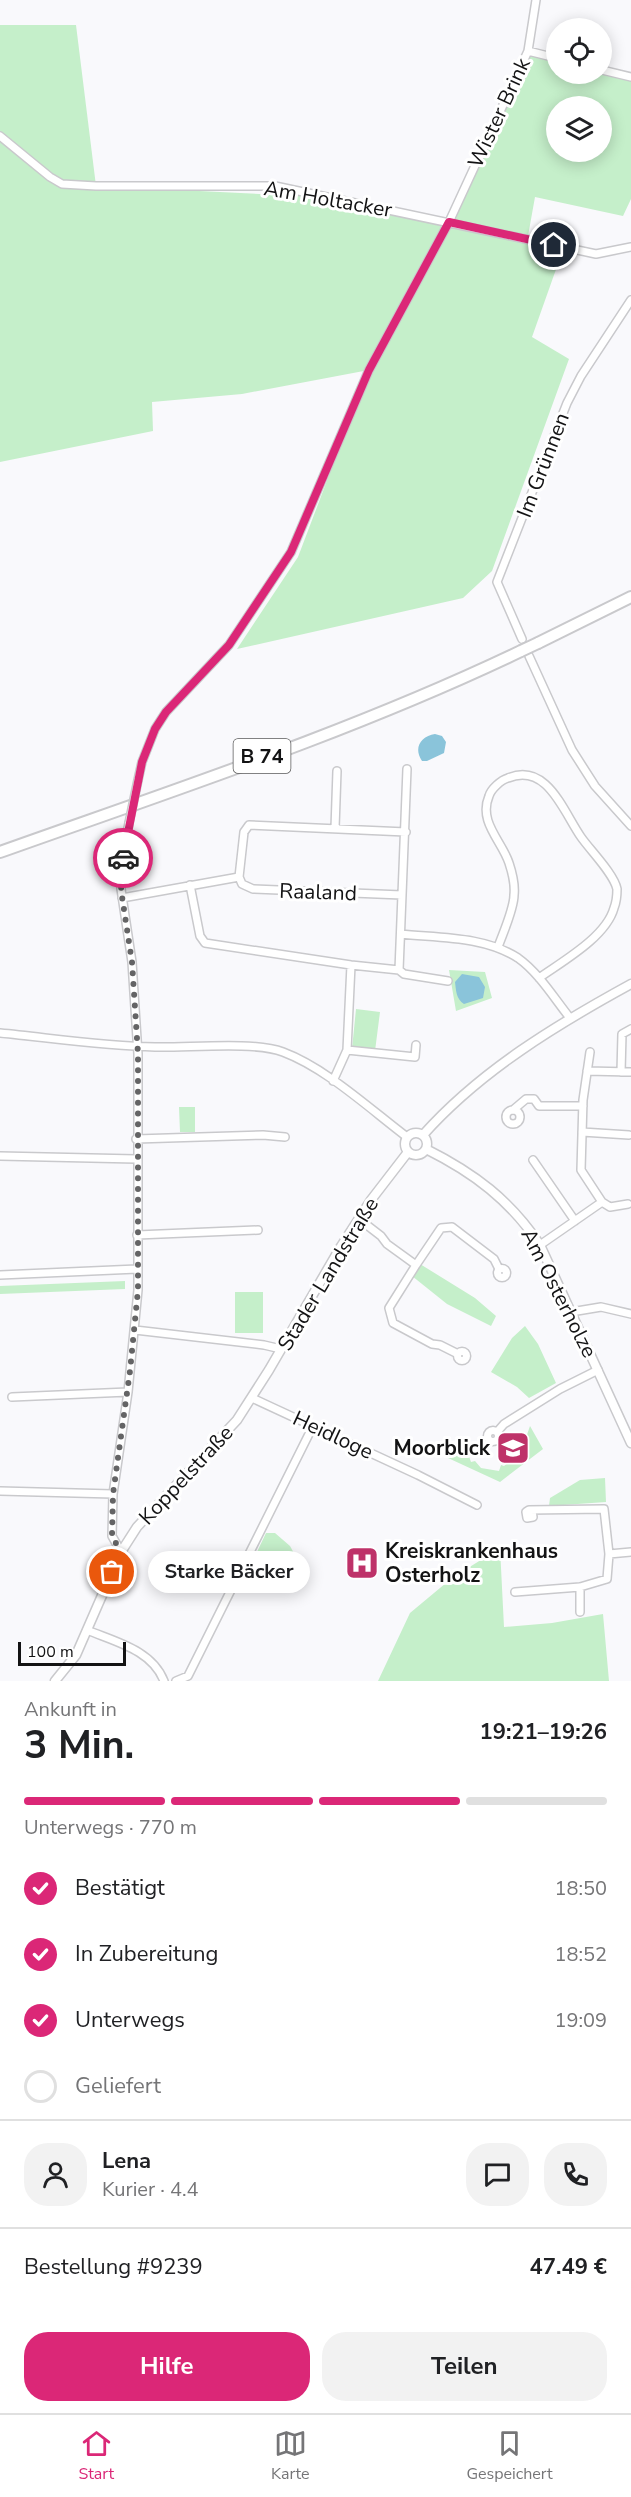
<!DOCTYPE html>
<html lang="de">
<head>
<meta charset="utf-8">
<style>
	:root { --surface:#fff; --page:#f2f2f2; --text:#202124; --muted:#757577; --line:#e0e0e0; --accent:#db2777 }
	body { margin:0; font-family:"Nunito Sans",sans-serif; background:var(--page); color:var(--text); height:100vh; display:flex; flex-direction:column; font-size:22px; white-space:nowrap }
	* { box-sizing:border-box; margin:0 }
	p { font-size:20px; color:var(--muted) }
	.icon { flex:none; width:33px; height:33px; fill:none; stroke:currentColor; stroke-width:2; stroke-linecap:round; stroke-linejoin:round }
	.map { position:relative; height:1681px; overflow:hidden }
	.panel { display:flex; flex-direction:column; background:var(--surface); flex:1 }
	.panel>* { flex:none }
	.tools { position:absolute; left:546px; top:18px; display:grid; gap:12px }
	.tools a { display:grid; place-items:center; width:66px; height:66px; border-radius:50%; background:var(--surface); box-shadow:0 3px 15px #0003; font-size:30px }
	.scale { position:absolute; left:18px; bottom:15px; width:108px; box-sizing:border-box; padding-left:6px; border:3px solid #131314; border-top:0; font-size:16px; line-height:21px; white-space:nowrap; color:#131314; -webkit-text-stroke:4px #fff; paint-order:stroke }
	.pin { position:absolute; display:grid; place-items:center; width:51px; height:51px; color:#fff; margin:-26px; border:3px solid #fff; border-radius:50%; box-shadow:0 2px 6px #0007 }
	.courier { position:absolute; display:grid; place-items:center; width:60px; height:60px; margin:-30px; border:4px solid #db2777; border-radius:50%; background:#fff; color:#222; box-shadow:0 2px 8px #0007 }
	.bubble { position:absolute; height:42px; border-radius:21px; background:var(--surface); box-shadow:0 3px 15px #0003; font-size:20px; font-weight:700; line-height:42px; text-align:center }
	.headline em { font-style:normal; font-weight:700 }
	.headline div { display:flex; flex-direction:column-reverse }
	.headline { display:flex; align-items:center; justify-content:space-between; height:102px; padding:0 24px }
	h1 { font-size:39px; font-weight:700; line-height:45px }
	.bar { display:grid; grid-template-columns:repeat(4,1fr); gap:9px 6px; align-content:center; height:72px; padding:0 24px }
	.bar i { height:8px; border-radius:4px; background:var(--line) }
	.bar .on { background:var(--accent) }
	.bar p { grid-column:span 4 }
	.line { display:flex; align-items:center; gap:15px; padding:0 24px; border-top:2px solid var(--line) }
	.line div { flex:1 }
	.round { display:grid; place-items:center; flex:none; width:63px; height:63px; border-radius:24px; background:var(--page) }
	ol { padding:0 24px; list-style:none }
	li { display:flex; align-items:center; gap:18px; height:66px }
	li p { margin-inline-start:auto }
	li .icon { padding:6px; border-radius:50%; background:var(--accent); color:#fff; stroke-width:4 }
	li:last-child { color:var(--muted) }
	li i { width:33px; height:33px; border:3px solid var(--line); border-radius:50% }
	.cta { display:flex; gap:12px; margin-top:auto; padding:12px 24px }
	.cta a { flex:1; height:69px; border-radius:24px; background:var(--accent); color:#fff; font-size:24px; font-weight:700; line-height:69px; text-align:center }
	.cta a+a { background:var(--page); color:var(--text) }
	.tabs { display:flex; justify-content:space-around; align-items:center; height:84px; border-top:2px solid var(--line); background:var(--surface); font-size:16px; color:var(--muted) }
	.tabs a { display:grid; justify-items:center; gap:3px }
	.tabs .on { color:var(--accent) }
	.map>svg:first-child { display:block }
	.green { fill:#c5efca; fill-rule:evenodd }
	.water { fill:#8ac4da }
	.lines { fill:none; stroke-linecap:round; stroke-linejoin:round }
	.minor-casing { stroke:#c9c9cc; stroke-width:10 }
	.tertiary-casing { stroke:#c9c9cc; stroke-width:11 }
	.primary-casing { stroke:#c9c9cc; stroke-width:14 }
	.minor { stroke:#fff; stroke-width:7 }
	.tertiary { stroke:#fff; stroke-width:8 }
	.primary { stroke:#fff; stroke-width:10 }
	.minor-bridge-casing { stroke:#c9c9cc; stroke-width:10; stroke-linecap:butt }
	.primary-bridge-casing { stroke:#c9c9cc; stroke-width:14; stroke-linecap:butt }
	.minor-bridge { stroke:#fff; stroke-width:7 }
	.primary-bridge { stroke:#fff; stroke-width:10 }
	.done { stroke:#646465; stroke-width:6; stroke-dasharray:0 10.8 }
	.route { stroke:#db2777; stroke-width:8 }
	.labels { text-anchor:middle; dominant-baseline:central; stroke-width:6; stroke-linejoin:round; paint-order:stroke }
	.shield { fill:#fff; stroke:#5a5a5a; stroke-width:1.5 }
	.shield-label { font-size:20px; font-weight:bold; fill:#131314 }
	.street-label { font-size:21px; fill:#131314; stroke:#fff }
	.poi-label { font-size:21px; font-weight:bold; fill:#131314; stroke:#fff; text-anchor:end }
</style>
</head>
<body>
<div class="map">
<svg width="631" height="1681" viewBox="0 0 631 1681">
	<rect width="100%" height="100%" fill="#f9f9fc"/>
	<path class="green" d="M 0,25 L 76,25 L 96,186 L 303,196 L 449,221 L 531,55 L 556,62 L 556,74 L 601,74 L 631,81 L 631,199 L 623,216 L 535,197 L 528,236 L 565,244 L 532,337 L 569,359 L 492,571 L 463,598 L 237,649 L 298,557 L 369,370 L 242,394 L 152,402 L 153,431 L 0,462 ZM 556,106 L 602,106 L 602,152 L 556,152 Z
		M 449,970 L 485,972 L 492,998 L 456,1011 Z
		M 356,1009 L 380,1012 L 375,1051 L 352,1049 Z
		M 179,1107 L 195,1107 L 195,1132 L 180,1132 Z
		M 420,1264 L 475,1298 L 496,1316 L 491,1326 L 447,1304 L 412,1276 Z
		M 125,1281 L 125,1289 L 0,1294 L 0,1286 Z
		M 235,1292 L 263,1292 L 263,1333 L 235,1333 Z
		M 525,1326 L 538,1344 L 556,1383 L 529,1398 L 517,1387 L 491,1372 L 512,1338 Z
		M 530,1426 L 543,1449 L 500,1482 L 435,1452 L 439,1445 L 454,1450 L 465,1445 L 471,1462 L 475,1461 L 481,1468 L 499,1471 L 501,1465 L 504,1466 L 510,1461 L 515,1462 L 517,1455 L 520,1455 Z
		M 605,1478 L 606,1502 L 549,1506 L 550,1498 L 580,1480 Z
		M 266,1533 L 275,1533 L 290,1546 L 295,1555 C 281,1592 277,1589 239,1590 Z
		M 500,1548 L 504,1627 L 552,1623 L 603,1614 L 609,1681 L 378,1681 L 410,1613 L 452,1578 Z"/>
	<path class="water" d="M 435,734 L 442,736 L 446,742 L 444,753 L 427,761 L 422,761 C 413,748 421,736 435,734 Z
		M 462,974 L 479,977 L 485,987 L 483,998 L 464,1004 C 456,999 456,990 455,982 Z"/>
	<g class="lines">
		<g class="minor-casing">
			<path id="minor" d="M 528,51 L 556,58
				M 602,70 L 631,77
				M 0,136 L 50,177 L 62,184 L 96,186 L 275,186 L 596,254 L 631,247
				M 522,639 L 497,582 L 567,403 L 581,376 L 631,300
				M 529,656 L 572,750 L 595,786 L 631,826
				M 138,780 L 142,762 L 155,729 L 166,712 L 229,645 L 291,552 L 369,370 L 449,222 L 528,51 L 536,0
				M 335,828 L 337,771
				M 239,877 L 244,832 L 249,825 L 406,832
				M 190,885 L 200,936 L 205,943 L 351,965 L 399,970 L 407,769
				M 122,898 L 239,877 L 242,884 L 253,889 L 402,895
				M 401,934 C 439,938 484,936 518,958 C 539,973 554,998 570,1018
				M 498,947 C 503,933 514,909 514,895 C 515,886 512,872 509,863 C 502,841 478,822 489,796 C 491,789 501,780 508,778 C 547,762 563,811 581,837 C 590,850 614,874 617,889 C 617,894 616,903 614,908 C 606,937 563,961 539,978
				M 399,970 L 404,974 L 448,981
				M 0,1033 C 51,1038 103,1046 155,1047 C 188,1048 254,1041 283,1052 C 326,1068 370,1109 407,1137
				M 347,1050 L 415,1057 L 416,1045
				M 587,1071 L 631,1072
				M 621,1072 L 622,1034 L 631,1029
				M 333,1081 L 347,1050 L 351,965
				M 513,1110 L 526,1099 L 534,1099 L 539,1106 L 583,1106
				M506 1117a7 7 0 1 1 14 0a7 7 0 1 1-14 0Z
				M 582,1132 L 629,1135
				M 136,1139 L 263,1135 L 285,1137
				M 0,1156 L 136,1159
				M 533,1160 L 575,1221
				M 602,1202 L 610,1207 L 628,1204
				M 359,1219 L 381,1236 L 387,1244 L 416,1265 L 441,1228 L 452,1227 L 494,1259 L 499,1269
				M 137,1235 L 258,1230
				M 540,1245 L 602,1202 L 581,1170 L 583,1100 L 590,1052
				M 416,1265 L 389,1308 L 393,1323 L 432,1344 L 440,1345 L 458,1354
				M497.5 1273a4.5 4.5 0 1 1 9 0a4.5 4.5 0 1 1-9 0Z
				M 0,1275 L 137,1269
				M 571,1312 L 601,1307 L 631,1314
				M 135,1330 L 264,1345 L 281,1349
				M457.5 1356a4.5 4.5 0 1 1 9 0a4.5 4.5 0 1 1-9 0Z
				M 12,1397 L 128,1392
				M 252,1398 L 418,1475 L 477,1505
				M487.5 1436a5.5 5.5 0 1 1 11 0a5.5 5.5 0 1 1-11 0Z
				M 497,1432 L 504,1424 L 560,1389 L 598,1370
				M 0,1491 L 113,1494
				M 121,1552 L 112,1536 L 113,1494 L 128,1392 L 138,1290 L 138,1054 L 132,962 L 121,889 L 122,859 L 129,823
				M 609,1554 L 631,1552
				M 580,1587 L 580,1612
				M 515,1592 L 580,1587 L 607,1579 L 609,1554 L 604,1509 L 529,1510 L 526,1512 L 527,1518 L 533,1517 L 532,1511
				M 87,1630 C 116,1642 152,1650 164,1681
				M 176,1681 L 188,1676 L 313,1426"/>
		</g>
		<g class="tertiary-casing">
			<path id="tertiary" d="M405 1144a11 11 0 1 1 22 0a11 11 0 1 1-22 0Z
				M 423,1135 C 480,1071 556,1025 631,984
				M 426,1149 C 474,1173 510,1200 540,1245 L 631,1443
				M 55,1681 L 76,1655 L 121,1552 L 137,1527 L 237,1420 L 269,1370 L 340,1248 L 371,1200 L 408,1152"/>
		</g>
		<g class="primary-casing">
			<path id="primary" d="M 538,643 L 631,597
				M 0,852 C 174,790 354,731 521,651"/>
		</g>
		<use href="#minor" class="minor"/>
		<use href="#tertiary" class="tertiary"/>
		<use href="#primary" class="primary"/>
		<g class="minor-bridge-casing">
			<path id="minor-bridge" d="M 129,823 L 138,780"/>
		</g>
		<g class="primary-bridge-casing">
			<path id="primary-bridge" d="M 521,651 L 538,643"/>
		</g>
		<use href="#minor-bridge" class="minor-bridge"/>
		<use href="#primary-bridge" class="primary-bridge"/>
	</g>
	<g class="lines">
		<path class="done" d="M 112,1572 L 121,1552 L 112,1536 L 113,1494 L 130,1371 L 138,1290 L 138,1054 L 132,962 L 121,890 L 123,858"/>
		<path class="route" d="M 123,858 L 142,762 L 155,729 L 166,712 L 229,645 L 291,552 L 369,370 L 449,222 L 554,245"/>
	</g>
	<defs>
		<g id="school-square" transform="scale(1.725)"><rect x="-9" y="-9" width="18" height="18" rx="4" fill="#be3269" stroke="#fff"/><path d="M0-5L7-2L0 1L-7-2ZM-4 1L0 2.5L4 1V4Q0 6-4 4Z" fill="#fff"/></g>
		<g id="hospital-square" transform="scale(1.725)"><rect x="-9" y="-9" width="18" height="18" rx="4" fill="#be3269" stroke="#fff"/><path d="M-5-5h3v3.5h4V-5h3V5h-3V1.5h-4V5h-3Z" fill="#fff"/></g>
	</defs>
	<g fill-rule="evenodd">
		<use href="#school-square" x="513" y="1448"/>
		<use href="#hospital-square" x="362" y="1563"/>
	</g>
	<g class="labels">
		<rect class="shield" x="233.5" y="739" width="57" height="34" rx="4.5"/>
		<g class="shield-label">
			<text x="262" y="756">B 74</text>
		</g>
		<g class="street-label">
			<text transform="translate(499 113) rotate(-65)">Wister Brink</text>
			<text transform="translate(328 199) rotate(10)">Am Holtacker</text>
			<text transform="translate(543 465) rotate(-69)">Im Grünnen</text>
			<text transform="translate(318 892) rotate(2)">Raaland</text>
			<text transform="translate(328 1274) rotate(-59)">Stader Landstraße</text>
			<text transform="translate(559 1293) rotate(63)">Am Osterholze</text>
			<text transform="translate(333 1435) rotate(25)">Heidloge</text>
			<text transform="translate(186 1475) rotate(-47)">Koppelstraße</text>
		</g>
		<g class="poi-label">
			<text x="490" y="1448">Moorblick</text>
			<text x="385" y="1551" text-anchor="start">Kreiskrankenhaus<tspan x="385" dy="24">Osterholz</tspan></text>
		</g>
	</g>
</svg>
<div class="tools">
<a><svg class="icon" aria-label="locate" viewBox="0 0 24 24"><circle cx="12" cy="12" r="6"/><path d="M12 2v4M12 18v4M2 12h4M18 12h4"/></svg></a>
<a><svg class="icon" aria-label="layers" viewBox="0 0 24 24"><path d="M12 4l9 5-9 5-9-5zM3 14l9 5 9-5"/></svg></a>
</div>
<div class="scale">100 m</div>
<div class="pin" style="left:112px;top:1572px;background:#ea580c"><svg class="icon" aria-label="bag" viewBox="0 0 24 24"><path d="M5 8h14l-1 12H6zM9 8a3 3 0 0 1 6 0"/></svg></div>
<div class="pin" style="left:554px;top:245px;background:#1f2937"><svg class="icon" aria-label="home" viewBox="0 0 24 24"><path d="M3 11l9-7 9 7M6 9v11h12V9"/></svg></div>
<div class="courier" style="left:123px;top:858px"><svg class="icon" aria-label="car" viewBox="0 0 24 24"><path d="M5 17H2v-5l4-1 3-4h7l3 4 3 1v5h-3M9 17h6M6 11h13"/><circle cx="7" cy="17" r="2"/><circle cx="17" cy="17" r="2"/></svg></div>
<div class="bubble" style="left:148px;top:1551px;width:162px">Starke Bäcker</div>
</div>
<section class="panel">
<div class="headline"><div><h1>3 Min.</h1><p>Ankunft in</p></div><em>19:21–19:26</em></div>
<div class="bar"><i class="on"></i><i class="on"></i><i class="on"></i><i></i><p>Unterwegs · 770 m</p></div>
<ol>
<li><svg class="icon" aria-label="check" viewBox="0 0 24 24"><path d="M5 12l5 5 9-10"/></svg>Bestätigt<p>18:50</p></li>
<li><svg class="icon" aria-label="check" viewBox="0 0 24 24"><path d="M5 12l5 5 9-10"/></svg>In Zubereitung<p>18:52</p></li>
<li><svg class="icon" aria-label="check" viewBox="0 0 24 24"><path d="M5 12l5 5 9-10"/></svg>Unterwegs<p>19:09</p></li>
<li><i></i>Geliefert</li>
</ol>
<div class="line" style="height:108px"><a class="round"><svg class="icon" aria-label="person" viewBox="0 0 24 24"><circle cx="12" cy="8" r="4"/><path d="M4 21q1-7 8-7t8 7"/></svg></a><div><b>Lena</b><p>Kurier · 4.4</p></div><a class="round"><svg class="icon" aria-label="chat" viewBox="0 0 24 24"><path d="M4 5h16v11H9l-5 4z"/></svg></a><a class="round"><svg class="icon" aria-label="phone" viewBox="0 0 24 24"><path d="M5 4h4l2 5-3 2q2 4 5 5l2-3 5 2v4C11 20 4 13 5 4z"/></svg></a></div>
<div class="line" style="height:78px"><div>Bestellung #9239</div><b>47.49 €</b></div>
<div class="cta"><a>Hilfe</a><a>Teilen</a></div>
</section>
<nav class="tabs">
<a class="on"><svg class="icon" aria-label="home" viewBox="0 0 24 24"><path d="M3 11l9-7 9 7M6 9v11h12V9"/></svg>Start</a>
<a><svg class="icon" aria-label="map" viewBox="0 0 24 24"><path d="M3 6l6-2 6 2 6-2v14l-6 2-6-2-6 2zM9 4v14M15 6v14"/></svg>Karte</a>
<a><svg class="icon" aria-label="saved" viewBox="0 0 24 24"><path d="M7 4h10v16l-5-4-5 4z"/></svg>Gespeichert</a>
</nav>
</body>
</html>
